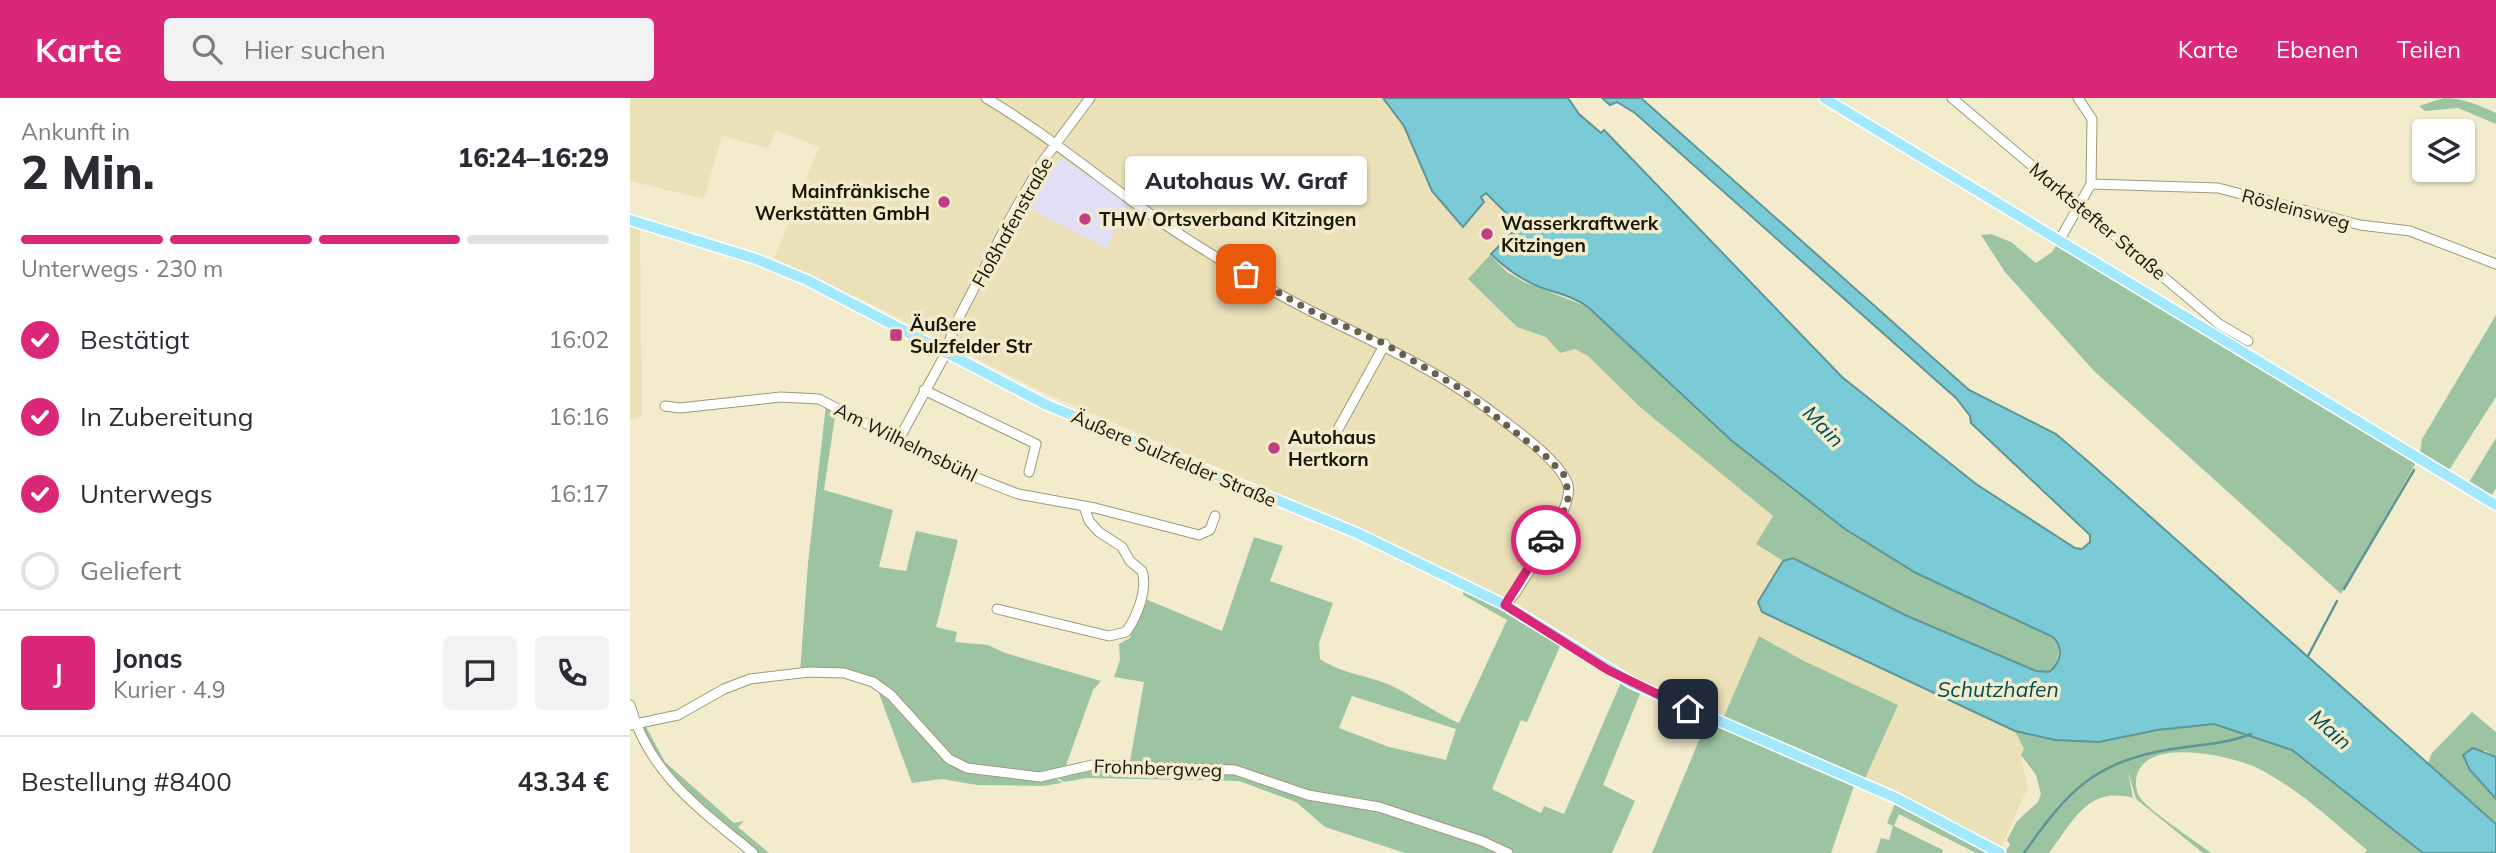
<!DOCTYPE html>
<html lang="de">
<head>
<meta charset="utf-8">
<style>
	:root { --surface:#fff; --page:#f2f2f3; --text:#2b2b33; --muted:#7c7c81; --line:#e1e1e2; --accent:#db2777 }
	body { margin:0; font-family:Mulish,sans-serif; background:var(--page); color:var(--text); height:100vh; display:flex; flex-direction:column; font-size:26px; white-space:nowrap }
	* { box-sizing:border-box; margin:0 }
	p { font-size:23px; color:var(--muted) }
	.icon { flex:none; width:38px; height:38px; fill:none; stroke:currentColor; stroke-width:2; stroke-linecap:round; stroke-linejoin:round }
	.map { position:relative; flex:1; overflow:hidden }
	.side { display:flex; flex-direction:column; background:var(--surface); width:630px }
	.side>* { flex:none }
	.tools { position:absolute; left:1782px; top:21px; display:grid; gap:14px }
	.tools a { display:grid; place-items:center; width:63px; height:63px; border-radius:7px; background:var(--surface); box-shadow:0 2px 5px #0004; font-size:35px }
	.pin { position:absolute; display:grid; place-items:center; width:60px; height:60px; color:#fff; margin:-30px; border-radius:14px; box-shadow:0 4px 10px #0006 }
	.courier { position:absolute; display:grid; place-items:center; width:70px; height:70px; margin:-35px; border:5px solid #db2777; border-radius:50%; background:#fff; color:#222; box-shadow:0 2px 9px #0007 }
	.bubble { position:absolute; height:49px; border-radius:7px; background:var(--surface); box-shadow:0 2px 5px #0004; font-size:23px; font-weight:800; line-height:49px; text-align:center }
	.head em { font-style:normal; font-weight:800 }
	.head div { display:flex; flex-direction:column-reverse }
	.head { display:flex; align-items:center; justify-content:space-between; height:119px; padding:0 21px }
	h1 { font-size:46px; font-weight:800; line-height:52px }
	.bar { display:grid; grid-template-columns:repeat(4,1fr); gap:10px 7px; align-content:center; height:84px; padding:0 21px }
	.bar i { height:9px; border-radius:5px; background:var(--line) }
	.bar .selected { background:var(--accent) }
	.bar p { grid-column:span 4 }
	.line { display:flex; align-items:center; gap:18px; padding:0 21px; border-top:2px solid var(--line) }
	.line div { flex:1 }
	.round { display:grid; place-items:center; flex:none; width:74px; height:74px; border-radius:7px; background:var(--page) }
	ol { padding:0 21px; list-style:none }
	li { display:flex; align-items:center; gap:21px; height:77px }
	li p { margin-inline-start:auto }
	li .icon { padding:7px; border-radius:50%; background:var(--accent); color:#fff; stroke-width:4 }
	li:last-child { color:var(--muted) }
	li i { width:38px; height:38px; border:4px solid var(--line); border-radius:50% }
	header { display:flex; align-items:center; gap:42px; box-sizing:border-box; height:98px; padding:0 35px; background:var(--accent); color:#fff }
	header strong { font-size:33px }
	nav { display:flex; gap:38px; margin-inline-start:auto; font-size:24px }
	.search { width:490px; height:63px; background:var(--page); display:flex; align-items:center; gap:18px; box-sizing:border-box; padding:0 24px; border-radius:7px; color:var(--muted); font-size:26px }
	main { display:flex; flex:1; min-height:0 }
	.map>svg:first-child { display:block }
	.built { fill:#eae1b9 }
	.industrial { fill:#e1dff5 }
	.green { fill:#9dc4a2; fill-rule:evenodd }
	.water { fill:#7bcbd6; stroke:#5e9599; stroke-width:2 }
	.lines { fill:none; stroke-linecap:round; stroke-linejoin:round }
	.stream { stroke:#5e9599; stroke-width:2.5 }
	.minor-casing { stroke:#9f987a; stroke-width:11 }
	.major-casing { stroke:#fff; stroke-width:13 }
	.minor { stroke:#fff; stroke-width:9 }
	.major { stroke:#a2e9fd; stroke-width:10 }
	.done { stroke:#65614e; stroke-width:7; stroke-dasharray:0 12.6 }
	.route { stroke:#db2777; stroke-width:9 }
	.poi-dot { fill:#c33d80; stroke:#f3eccc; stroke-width:2.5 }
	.labels { text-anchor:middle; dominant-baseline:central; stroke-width:7; stroke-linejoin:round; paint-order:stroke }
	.poi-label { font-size:19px; font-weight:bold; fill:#19160a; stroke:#f3eccc; text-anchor:start }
	.street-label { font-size:19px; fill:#19160a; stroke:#f3eccc }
	.water-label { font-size:21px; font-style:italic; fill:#004c54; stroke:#f3eccc }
</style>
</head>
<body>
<header>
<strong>Karte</strong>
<div class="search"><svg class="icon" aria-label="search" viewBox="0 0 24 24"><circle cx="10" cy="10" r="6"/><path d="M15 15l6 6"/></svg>Hier suchen</div>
<nav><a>Karte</a><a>Ebenen</a><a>Teilen</a></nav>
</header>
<main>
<section class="side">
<div class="head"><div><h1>2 Min.</h1><p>Ankunft in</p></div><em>16:24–16:29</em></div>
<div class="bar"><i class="selected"></i><i class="selected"></i><i class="selected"></i><i></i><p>Unterwegs · 230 m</p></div>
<ol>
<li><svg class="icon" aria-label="check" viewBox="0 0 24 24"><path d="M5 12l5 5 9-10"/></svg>Bestätigt<p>16:02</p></li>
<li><svg class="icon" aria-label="check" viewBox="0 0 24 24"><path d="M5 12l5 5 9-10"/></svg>In Zubereitung<p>16:16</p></li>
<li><svg class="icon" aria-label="check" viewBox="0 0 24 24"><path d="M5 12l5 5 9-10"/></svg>Unterwegs<p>16:17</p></li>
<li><i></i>Geliefert</li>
</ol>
<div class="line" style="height:126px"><b class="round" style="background:var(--accent);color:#fff">J</b><div><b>Jonas</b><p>Kurier · 4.9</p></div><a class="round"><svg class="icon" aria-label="chat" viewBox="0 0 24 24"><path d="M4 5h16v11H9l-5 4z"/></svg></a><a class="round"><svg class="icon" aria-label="phone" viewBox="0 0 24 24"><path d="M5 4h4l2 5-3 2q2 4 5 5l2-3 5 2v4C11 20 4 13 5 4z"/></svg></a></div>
<div class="line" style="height:91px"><div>Bestellung #8400</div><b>43.34 €</b></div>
</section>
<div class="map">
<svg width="1866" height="755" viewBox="0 0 1866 755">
	<rect width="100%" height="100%" fill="#f3eccc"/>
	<path class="built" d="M 0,0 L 760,0 L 894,130 L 861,156 L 839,181 L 888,229 L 916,239 L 930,254 L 945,251 L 958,258 L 1010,309 L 1144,419 L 1126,446 L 1153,463 L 1128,504 L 1132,514 L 1385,633 L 1394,651 L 1391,659 L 1398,689 L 1370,752 L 1326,726 L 1233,683 L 1174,563 L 1130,538 L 1092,623 L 1012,586 L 923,531 L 684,411 L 410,293 L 257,214 L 144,160 L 189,49 L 146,32 L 138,50 L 92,38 L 74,101 L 0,83 Z
		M 0,128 L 10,130 L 12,319 L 0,322 Z"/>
	<path class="industrial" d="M 433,61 L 499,105 L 476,150 L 399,110 L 422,66 Z"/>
	<path class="green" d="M 1814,0 C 1833,0 1849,7 1866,15 L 1866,26 L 1828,10 L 1795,13 L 1789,8 Z
		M 1361,136 L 1381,144 L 1406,165 L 1422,154 L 1429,143 L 1789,360 L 1792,341 L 1866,217 L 1866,299 L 1816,377 L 1788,361 L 1711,496 L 1464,273 L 1375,174 L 1351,137 Z
		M 860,157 L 877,174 L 894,184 L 958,209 L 1102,343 L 1215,431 L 1286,475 L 1423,539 L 1429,549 L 1426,568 L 1419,574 L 1406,573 L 1275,517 L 1166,461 L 1153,463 L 1126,446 L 1143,418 L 1010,309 L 958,258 L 945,251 L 930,255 L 916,239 L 887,229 L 838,181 Z
		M 196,307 L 206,312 L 194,392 L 263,412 L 249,469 L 276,473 L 286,433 L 328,442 L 306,529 L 327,534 L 325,544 L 358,547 L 375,555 L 471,583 L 463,592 L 434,673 L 409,679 L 371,674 L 408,680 L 423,678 L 432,685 L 413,688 L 347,687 L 312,681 L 282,685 L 247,590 L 229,582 L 216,580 L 215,577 C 255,582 270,614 298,635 C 265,587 228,571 170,574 L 178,465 Z
		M 1866,340 L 1866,390 L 1859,402 L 1836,389 Z
		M 624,439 L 653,448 L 640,483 L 703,505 L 689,545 L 690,561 C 712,576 738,577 762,588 C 785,599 805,615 829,625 L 877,522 L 833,497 L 834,488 L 931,546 L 897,624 L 891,622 L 862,691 L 911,715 L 914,708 L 934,716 L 992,582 L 1012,591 L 973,687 L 1005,703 L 982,755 L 775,755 L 695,729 L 666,704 L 609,683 L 457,680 L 434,684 L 424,678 L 455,669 L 499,669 L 514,584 L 484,579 L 490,562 L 489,546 L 500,540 L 513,500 L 592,533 ZM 722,598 L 826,631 L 816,662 L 759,649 L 709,630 Z
		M 1129,538 L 1174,563 L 1268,607 L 1234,683 L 1092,623 Z
		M 1842,614 L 1866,634 L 1866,659 L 1854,652 L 1840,672 L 1866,701 L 1866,726 L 1798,665 L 1802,655 Z
		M 1078,621 L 1225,685 L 1201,755 L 1022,755 Z
		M 14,625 L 35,664 L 104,725 L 114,723 L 108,729 L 139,755 L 126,755 L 31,670 L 10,626 Z
		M 1584,626 L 1662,652 L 1793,755 L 1735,755 L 1737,752 C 1702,723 1667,689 1625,669 C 1600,658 1525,641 1509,672 C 1505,679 1505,690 1509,698 C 1517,712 1566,743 1581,755 L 1573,755 L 1506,701 L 1498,674 L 1503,700 C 1458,688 1444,722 1419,755 L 1374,755 L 1380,747 L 1377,742 L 1387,723 L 1408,704 L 1411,696 L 1406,677 L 1391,657 L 1394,651 L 1385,633 L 1425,642 Z
		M 1266,703 L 1368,755 L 1346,755 L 1269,716 L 1264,728 L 1313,752 L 1312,755 L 1246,755 L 1251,740 L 1259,742 L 1263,728 L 1257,725 Z"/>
	<path class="water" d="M 753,0 L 938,0 L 949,16 L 971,35 L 974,32 L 1212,279 L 1346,386 L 1445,450 L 1452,451 L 1460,444 L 1460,437 L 1341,325 L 1340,318 L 1326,300 L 1005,15 L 987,4 L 980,7 L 972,0 L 1011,0 L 1339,292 L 1426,336 L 1461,366 L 1866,726 L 1866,755 L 1793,755 L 1662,652 L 1584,626 L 1527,632 L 1469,644 L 1425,642 L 1385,633 L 1132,514 L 1128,504 L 1153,463 L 1163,460 L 1275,517 L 1406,573 L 1419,574 C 1431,565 1434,550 1423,539 L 1286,475 L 1215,431 L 1102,343 L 958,209 C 941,197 925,195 907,188 C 889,180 875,170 861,156 L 885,132 L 889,132 L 889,128 L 856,95 L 851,99 L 854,104 L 833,129 L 802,93 L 774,28 Z
		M 1843,650 L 1866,659 L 1866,701 L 1840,672 L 1833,657 Z"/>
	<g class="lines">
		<path class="stream" d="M 1714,491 L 1784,372
			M 1678,558 L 1707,503
			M 1394,755 C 1438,693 1463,664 1542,651 C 1568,647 1596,646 1621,636"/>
		<g class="minor-casing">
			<path id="minor" d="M 356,0 C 432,45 497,105 573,151 C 611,175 652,199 693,219 C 749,246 804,271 854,308 C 875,324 931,362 938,387 C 944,410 899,472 886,494 L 875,507
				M 1322,0 L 1589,226 L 1618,243
				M 1461,86 L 1588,90 L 1730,127 L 1780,133 L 1866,166
				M 1429,143 L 1461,86 L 1462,21 L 1448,0
				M 294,292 L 406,346 L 399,374
				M 35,308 L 50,310 L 151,299 L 189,301 L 319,369 L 388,396 L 465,410 L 569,437 L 580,432 L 585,418
				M 707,333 L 755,246
				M 269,341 L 316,255 L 325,227 L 381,119 L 413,63 L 460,0
				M 367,511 L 479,538 L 496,534 C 507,519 518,491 512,473 L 500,463 L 492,449 L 469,434 L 459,423 L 454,408
				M 0,607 C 19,676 70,711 123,755
				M 0,627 L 48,617 L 94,591 L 120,581 L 179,574 L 214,575 L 243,584 L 261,597 L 319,661 L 337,670 L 410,679 L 462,667 L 605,672 L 678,697 L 749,709 L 852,743 L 878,755"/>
		</g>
		<g class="major-casing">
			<path id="major" d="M 1194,0 L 1866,407
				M 0,122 L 126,161 L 177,182 L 417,307 L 729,436 L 875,507 L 1002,585 L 1266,700 L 1370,755"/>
		</g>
		<use href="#minor" class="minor"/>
		<use href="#major" class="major"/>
	</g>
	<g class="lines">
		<path class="done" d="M 616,176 L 681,213 L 755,246 L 831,291 L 918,360 L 934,377 L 939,397 L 935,411 L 916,442"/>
		<path class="route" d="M 916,442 L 875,507 L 978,572 L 1058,611"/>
	</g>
	<g class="poi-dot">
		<circle cx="314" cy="104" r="7"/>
		<circle cx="455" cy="121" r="7"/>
		<circle cx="857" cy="136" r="7"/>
		<rect x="259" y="230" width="14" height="14" rx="3.5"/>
		<circle cx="644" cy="350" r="7"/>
	</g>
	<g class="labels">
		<g class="poi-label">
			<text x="300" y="93" text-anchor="end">Mainfränkische<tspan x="300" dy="22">Werkstätten GmbH</tspan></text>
			<text x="469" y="121">THW Ortsverband Kitzingen</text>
			<text x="871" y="125">Wasserkraftwerk<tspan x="871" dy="22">Kitzingen</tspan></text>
			<text x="280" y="226">Äußere<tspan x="280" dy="22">Sulzfelder Str</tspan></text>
			<text x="658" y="339">Autohaus<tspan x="658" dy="22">Hertkorn</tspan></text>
		</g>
		<g class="street-label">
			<text transform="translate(1666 111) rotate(15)">Rösleinsweg</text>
			<text transform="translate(1468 123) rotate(40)">Marktstefter Straße</text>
			<text transform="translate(382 124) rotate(-61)">Floßhafenstraße</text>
			<text transform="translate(276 344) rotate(26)">Am Wilhelmsbühl</text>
			<text transform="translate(544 360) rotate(23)">Äußere Sulzfelder Straße</text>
			<text transform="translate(528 670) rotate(2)">Frohnbergweg</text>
		</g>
		<g class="water-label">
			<text transform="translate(1194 328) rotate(46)">Main</text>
			<text x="1368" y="591">Schutzhafen</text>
			<text transform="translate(1701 631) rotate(42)">Main</text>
		</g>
	</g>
</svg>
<div class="tools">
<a><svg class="icon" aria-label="layers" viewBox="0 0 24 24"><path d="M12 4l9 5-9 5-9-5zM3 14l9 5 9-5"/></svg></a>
</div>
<div class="pin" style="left:616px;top:176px;background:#ea580c"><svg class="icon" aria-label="bag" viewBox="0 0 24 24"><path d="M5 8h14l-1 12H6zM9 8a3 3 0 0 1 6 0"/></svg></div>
<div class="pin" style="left:1058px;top:611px;background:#1f2937"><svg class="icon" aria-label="home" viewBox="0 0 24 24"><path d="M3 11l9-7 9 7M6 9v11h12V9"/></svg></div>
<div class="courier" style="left:916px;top:442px"><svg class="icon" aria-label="car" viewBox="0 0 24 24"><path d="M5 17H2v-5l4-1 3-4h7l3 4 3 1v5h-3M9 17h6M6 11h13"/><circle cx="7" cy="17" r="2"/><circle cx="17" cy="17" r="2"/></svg></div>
<div class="bubble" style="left:495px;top:58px;width:242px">Autohaus W. Graf</div>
</div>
</main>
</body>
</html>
